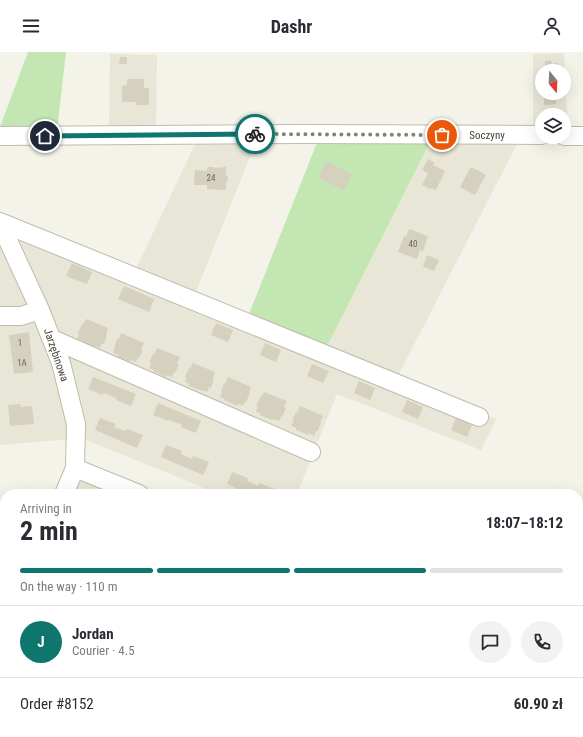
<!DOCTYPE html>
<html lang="en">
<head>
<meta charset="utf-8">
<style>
	:root { --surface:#fff; --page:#f2f2f3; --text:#2b2b33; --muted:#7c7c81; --line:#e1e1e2; --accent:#0f766e }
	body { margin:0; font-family:"Roboto Condensed",sans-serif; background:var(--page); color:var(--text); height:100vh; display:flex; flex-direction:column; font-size:15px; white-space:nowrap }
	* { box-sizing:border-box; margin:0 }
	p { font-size:13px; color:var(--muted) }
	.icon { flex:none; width:22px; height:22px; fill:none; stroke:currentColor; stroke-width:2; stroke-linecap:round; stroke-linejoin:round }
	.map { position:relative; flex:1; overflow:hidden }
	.sheet { position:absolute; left:0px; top:437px; width:583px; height:248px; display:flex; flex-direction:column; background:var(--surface); border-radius:16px 16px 0 0; box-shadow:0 4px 16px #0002 }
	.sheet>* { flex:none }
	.needle { width:26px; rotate:162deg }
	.controls { position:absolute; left:535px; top:12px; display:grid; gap:8px }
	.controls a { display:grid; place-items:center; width:36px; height:36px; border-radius:50%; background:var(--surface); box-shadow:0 4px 16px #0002; font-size:20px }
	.pin { position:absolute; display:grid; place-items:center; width:34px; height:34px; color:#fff; margin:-17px; border:2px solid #fff; border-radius:50%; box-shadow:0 1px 4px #0007 }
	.courier { position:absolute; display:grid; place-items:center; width:40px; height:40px; margin:-20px; border:3px solid #0f766e; border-radius:50%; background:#fff; color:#222; box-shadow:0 1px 5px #0007 }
	.head em { font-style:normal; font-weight:700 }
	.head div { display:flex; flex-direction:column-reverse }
	.head { display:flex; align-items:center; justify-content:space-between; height:68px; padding:0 20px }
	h1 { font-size:26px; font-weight:700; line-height:30px }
	.bar { display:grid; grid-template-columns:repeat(4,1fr); gap:6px 4px; align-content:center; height:48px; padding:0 20px }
	.bar i { height:5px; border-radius:3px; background:var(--line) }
	.bar .current { background:var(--accent) }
	.bar p { grid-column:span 4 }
	.line { display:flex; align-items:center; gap:10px; padding:0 20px; border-top:1px solid var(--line) }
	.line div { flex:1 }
	.round { display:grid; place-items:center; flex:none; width:42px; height:42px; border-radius:21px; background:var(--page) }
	header { display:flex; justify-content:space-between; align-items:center; height:52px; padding:0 20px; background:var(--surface); font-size:18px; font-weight:700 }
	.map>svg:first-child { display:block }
	.residential { fill:#e7e6d7; fill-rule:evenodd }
	.green { fill:#c4e6b3 }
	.building { fill:#d5d1be }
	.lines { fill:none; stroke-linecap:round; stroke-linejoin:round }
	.minor-casing { stroke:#bfbcab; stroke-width:20 }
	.minor { stroke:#fff; stroke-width:18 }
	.done { stroke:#848175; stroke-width:4; stroke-dasharray:0 7.2 }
	.route { stroke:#0f766e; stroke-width:5 }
	.labels { text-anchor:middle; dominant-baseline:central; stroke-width:3.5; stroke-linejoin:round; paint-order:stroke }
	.number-label { font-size:9px; fill:#6a6759 }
	.street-label { font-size:11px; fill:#474437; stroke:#fff }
</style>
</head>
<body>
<header><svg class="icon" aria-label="menu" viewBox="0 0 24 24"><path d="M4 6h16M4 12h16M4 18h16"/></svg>Dashr<svg class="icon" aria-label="person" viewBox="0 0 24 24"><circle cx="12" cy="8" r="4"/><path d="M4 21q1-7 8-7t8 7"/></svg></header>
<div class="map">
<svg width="583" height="685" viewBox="0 0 583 685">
	<rect width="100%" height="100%" fill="#f4f3e9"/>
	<path class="residential" d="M 564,1 L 568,79 L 564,79 L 564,63 L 542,63 L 542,79 L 533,79 L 533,2 ZM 542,19 L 564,19 L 564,41 L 542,41 Z
		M 110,2 L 157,3 L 156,79 L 109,80 Z
		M 257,87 L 194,245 L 134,221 L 197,88 Z
		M 431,88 L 518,90 L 397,326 L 496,367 L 481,398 L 337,342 L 297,442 L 219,442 L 79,385 L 54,285 L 5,174 L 325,297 Z
		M 0,178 L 33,256 L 0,260 Z
		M 0,268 L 32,268 L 42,273 L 73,387 L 0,393 Z
		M 77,420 L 135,442 L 67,442 Z
		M 0,464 L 5,464 L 5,511 L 0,512 Z
		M 0,673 L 5,673 L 5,680 L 26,680 L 27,685 L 0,685 Z"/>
	<path class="green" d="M 28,0 L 66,0 L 57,79 L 0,75 Z
		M 318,88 L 431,88 L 325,298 L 247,267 Z
		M 578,553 L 583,555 L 583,589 L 578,587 Z
		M 0,637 L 5,638 L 5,667 L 0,668 Z
		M 26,680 L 398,680 L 410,685 L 26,685 Z
		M 417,680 L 508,680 L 520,685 L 429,685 Z"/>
	<path class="building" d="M 120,5 L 127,5 L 127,12 L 119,12 Z
		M 545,9 L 551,9 L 552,12 L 558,11 L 559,15 L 546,17 Z
		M 127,27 L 144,27 L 144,36 L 149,36 L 149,53 L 136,53 L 136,50 L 122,50 L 122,34 L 127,33 Z
		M 544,41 L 556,41 L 556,52 L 544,53 Z
		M 428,107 L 435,111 L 433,113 L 445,119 L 436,138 L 431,136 L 430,137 L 422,133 L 428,121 L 422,118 Z
		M 326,109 L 352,122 L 344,138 L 318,126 Z
		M 207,115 L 214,115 L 214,116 L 226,115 L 226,123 L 228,125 L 228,128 L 226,130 L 226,138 L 207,137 L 207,133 L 194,133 L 195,118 L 207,119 Z
		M 471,115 L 486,123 L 475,143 L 460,135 Z
		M 409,177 L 428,184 L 423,199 L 420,198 L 417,207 L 398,200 L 404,184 L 406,185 Z
		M 427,203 L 439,208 L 434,219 L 423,215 Z
		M 72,211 L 92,220 L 87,232 L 66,224 Z
		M 124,234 L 154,247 L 149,260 L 118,247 Z
		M 86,267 L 108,276 L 106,282 L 107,283 L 104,292 L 102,291 L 100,296 L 95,294 L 95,295 L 82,290 L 82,288 L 79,287 L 77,290 L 76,290 L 79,282 L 78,281 L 82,272 L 83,273 Z
		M 216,271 L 233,278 L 228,290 L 211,283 Z
		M 29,280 L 33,320 L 14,322 L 9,283 Z
		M 121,281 L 144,291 L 141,297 L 143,297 L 139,306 L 138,306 L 136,310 L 131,308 L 130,310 L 124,307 L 117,305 L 118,303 L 113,301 L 115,296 L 114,296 L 117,287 L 119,287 Z
		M 265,291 L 281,298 L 276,310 L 260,303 Z
		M 157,296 L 180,305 L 177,311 L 179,312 L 175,321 L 174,320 L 172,325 L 167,323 L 166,325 L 153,319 L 154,318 L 149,316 L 151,311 L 149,310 L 153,302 L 154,302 Z
		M 193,311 L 215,320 L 213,326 L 214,327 L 211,336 L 209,335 L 207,340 L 202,338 L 202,339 L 189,334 L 189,332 L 185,330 L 186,326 L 185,325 L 189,316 L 190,317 Z
		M 312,312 L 329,319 L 323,331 L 307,324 Z
		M 93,325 L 136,342 L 131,354 L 116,348 L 117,346 L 104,341 L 103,343 L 88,337 Z
		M 228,325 L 251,335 L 249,341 L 250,341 L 246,350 L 245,350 L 243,354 L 238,352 L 237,354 L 224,348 L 225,347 L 220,345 L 222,340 L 221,340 L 224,331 L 226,331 Z
		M 359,329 L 375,336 L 370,348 L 354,341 Z
		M 264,340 L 287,349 L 284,355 L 286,356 L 282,365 L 281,364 L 279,369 L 274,367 L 273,368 L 267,366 L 260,363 L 261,361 L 256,360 L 258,355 L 256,354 L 260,345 L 261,346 Z
		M 407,348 L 423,355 L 418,367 L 402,360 Z
		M 158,351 L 201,369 L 196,381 L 181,375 L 182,373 L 169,368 L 168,369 L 153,363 Z
		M 20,352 L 21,355 L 32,354 L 34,372 L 10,374 L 8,353 Z
		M 300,354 L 323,364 L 320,370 L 321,371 L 318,379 L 316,379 L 314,384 L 309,381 L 309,383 L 296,378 L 296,376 L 291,374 L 294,369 L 292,369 L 296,360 L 297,361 Z
		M 100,366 L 116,372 L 114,375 L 126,379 L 127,377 L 143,383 L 137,396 L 95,378 Z
		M 456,366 L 472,373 L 467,385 L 451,378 Z
		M 166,393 L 182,399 L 181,402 L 192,407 L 193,404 L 209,410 L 203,423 L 161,405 Z
		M 232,420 L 248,426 L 247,429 L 258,434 L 259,431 L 275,437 L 273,442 L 250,442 L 227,432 Z"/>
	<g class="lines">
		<g class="minor-casing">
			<path id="minor" d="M 0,84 L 303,82 L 542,83
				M 564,84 L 583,84
				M 0,170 L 479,365
				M 0,171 L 40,258 L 61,311 L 76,372 L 75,416 L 64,442
				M 0,264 L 21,264 L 40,258
				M 52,287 L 311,400
				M 75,416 L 139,442
				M 0,517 L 5,515
				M 0,671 L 5,670
				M 409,680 L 421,685"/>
		</g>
		<use href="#minor" class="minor"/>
	</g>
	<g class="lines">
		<path class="done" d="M 255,82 L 442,83"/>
		<path class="route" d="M 45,84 L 255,82"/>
	</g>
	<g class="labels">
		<g class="number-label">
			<text x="211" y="126">24</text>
			<text x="413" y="192">40</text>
			<text x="20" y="291">1</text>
			<text x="22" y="311">1A</text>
		</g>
		<g class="street-label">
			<text x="487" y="83">Soczyny</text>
			<text transform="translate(56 303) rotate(71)">Jarzębinowa</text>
		</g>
	</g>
</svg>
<div class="controls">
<a><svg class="needle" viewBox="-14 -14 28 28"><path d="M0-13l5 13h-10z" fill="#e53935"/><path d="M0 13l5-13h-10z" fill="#7c7c81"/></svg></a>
<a><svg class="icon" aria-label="layers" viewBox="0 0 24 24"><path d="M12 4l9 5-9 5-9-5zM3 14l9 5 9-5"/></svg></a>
</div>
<div class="pin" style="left:442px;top:83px;background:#ea580c"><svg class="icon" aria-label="bag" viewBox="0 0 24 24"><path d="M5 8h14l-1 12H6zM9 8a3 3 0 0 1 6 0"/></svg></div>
<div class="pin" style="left:45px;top:84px;background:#1f2937"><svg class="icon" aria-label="home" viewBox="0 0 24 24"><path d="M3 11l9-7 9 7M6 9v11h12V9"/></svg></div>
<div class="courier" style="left:255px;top:82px"><svg class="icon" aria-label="bike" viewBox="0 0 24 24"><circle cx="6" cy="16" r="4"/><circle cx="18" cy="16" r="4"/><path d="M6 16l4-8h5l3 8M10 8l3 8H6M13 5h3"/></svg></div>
<section class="sheet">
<div class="head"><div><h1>2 min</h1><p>Arriving in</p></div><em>18:07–18:12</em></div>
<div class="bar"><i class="current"></i><i class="current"></i><i class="current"></i><i></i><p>On the way · 110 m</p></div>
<div class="line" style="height:72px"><b class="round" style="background:var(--accent);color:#fff">J</b><div><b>Jordan</b><p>Courier · 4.5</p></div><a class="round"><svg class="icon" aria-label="chat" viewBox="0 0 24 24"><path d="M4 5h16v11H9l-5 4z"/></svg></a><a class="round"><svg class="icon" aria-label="phone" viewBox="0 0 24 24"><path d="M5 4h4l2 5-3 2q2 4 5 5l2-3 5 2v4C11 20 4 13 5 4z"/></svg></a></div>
<div class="line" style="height:52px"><div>Order #8152</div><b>60.90 zł</b></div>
</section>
</div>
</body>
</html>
